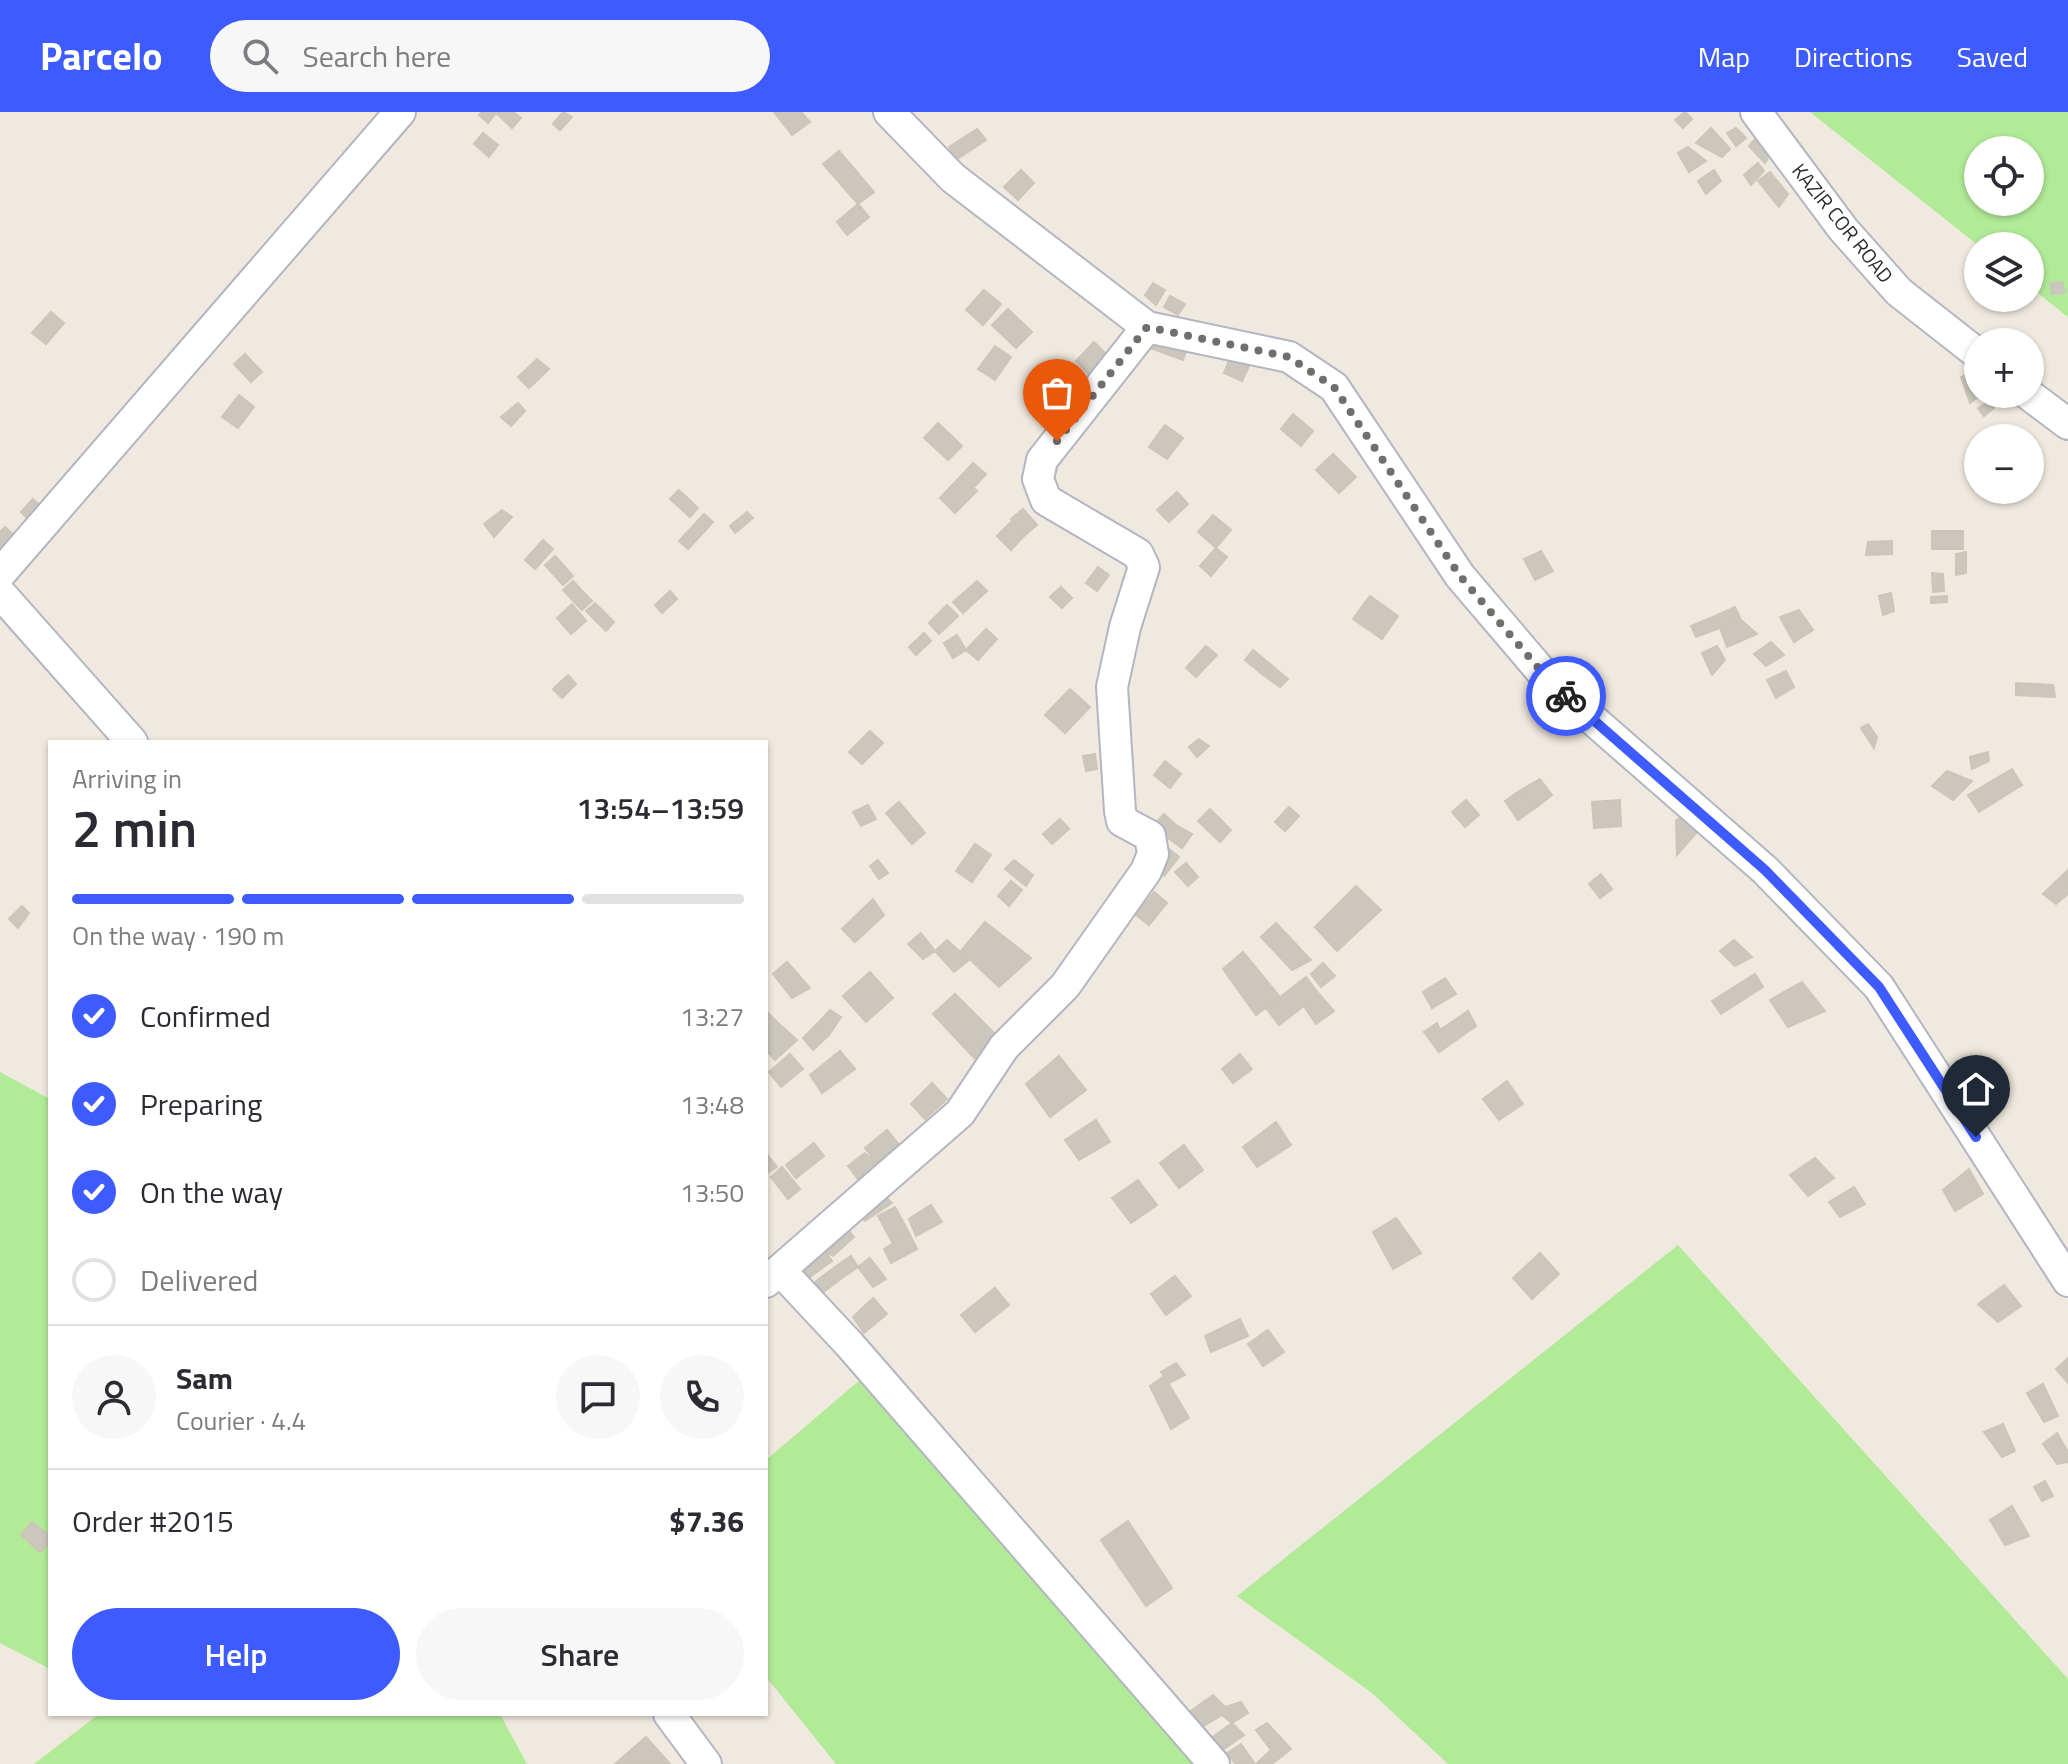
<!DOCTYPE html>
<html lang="en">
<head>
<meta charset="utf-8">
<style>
	:root { --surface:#fff; --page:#f7f7f7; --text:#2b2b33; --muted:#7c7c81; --line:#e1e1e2; --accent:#3d5bff }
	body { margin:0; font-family:"Titillium Web",sans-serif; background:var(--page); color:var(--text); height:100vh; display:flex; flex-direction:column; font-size:30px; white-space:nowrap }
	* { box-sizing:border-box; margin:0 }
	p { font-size:26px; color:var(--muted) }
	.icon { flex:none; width:44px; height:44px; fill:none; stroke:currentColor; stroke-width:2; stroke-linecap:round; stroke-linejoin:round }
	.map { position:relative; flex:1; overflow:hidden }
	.drawer { position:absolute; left:48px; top:628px; width:720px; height:976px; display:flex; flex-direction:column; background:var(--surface); border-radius:0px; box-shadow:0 2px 6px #0004 }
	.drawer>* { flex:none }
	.controls { position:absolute; left:1964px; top:24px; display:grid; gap:16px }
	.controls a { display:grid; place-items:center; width:80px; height:80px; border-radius:50%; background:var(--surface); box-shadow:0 2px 6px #0004; font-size:40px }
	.pin { position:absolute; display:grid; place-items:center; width:68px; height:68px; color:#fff; margin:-82px -34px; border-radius:50% 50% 50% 0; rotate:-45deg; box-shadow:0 0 8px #0007 }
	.pin .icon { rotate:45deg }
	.courier { position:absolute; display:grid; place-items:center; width:80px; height:80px; margin:-40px; border:6px solid #3d5bff; border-radius:50%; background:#fff; color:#222; box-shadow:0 2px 10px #0007 }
	.summary em { font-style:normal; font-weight:600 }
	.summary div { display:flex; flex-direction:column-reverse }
	.summary { display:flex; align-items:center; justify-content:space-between; height:136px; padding:0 24px }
	h1 { font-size:52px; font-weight:600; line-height:60px }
	.bar { display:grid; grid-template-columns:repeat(4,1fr); gap:12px 8px; align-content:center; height:96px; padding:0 24px }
	.bar i { height:10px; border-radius:6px; background:var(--line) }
	.bar .active { background:var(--accent) }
	.bar p { grid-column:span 4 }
	.line { display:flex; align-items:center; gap:20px; padding:0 24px; border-top:2px solid var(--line) }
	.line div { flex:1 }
	.round { display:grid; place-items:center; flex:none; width:84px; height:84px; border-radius:42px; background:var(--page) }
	ol { padding:0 24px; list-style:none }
	li { display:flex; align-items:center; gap:24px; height:88px }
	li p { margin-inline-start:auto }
	li .icon { padding:8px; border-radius:50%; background:var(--accent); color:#fff; stroke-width:4 }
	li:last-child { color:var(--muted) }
	li i { width:44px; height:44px; border:4px solid var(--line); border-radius:50% }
	.button { display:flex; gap:16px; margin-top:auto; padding:16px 24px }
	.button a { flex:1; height:92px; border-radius:48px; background:var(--accent); color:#fff; font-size:32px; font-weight:600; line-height:92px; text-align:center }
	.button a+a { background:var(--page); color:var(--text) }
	header { display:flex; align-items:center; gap:48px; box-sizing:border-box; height:112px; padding:0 40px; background:var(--accent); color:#fff }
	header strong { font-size:38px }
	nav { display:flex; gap:44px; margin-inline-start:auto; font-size:28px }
	.search { width:560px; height:72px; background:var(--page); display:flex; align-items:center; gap:20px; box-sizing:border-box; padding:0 28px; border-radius:44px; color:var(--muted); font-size:30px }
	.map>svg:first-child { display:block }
	.green { fill:#b1eb97; fill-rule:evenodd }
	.building { fill:#cbc7bd; stroke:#ccc5b8; stroke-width:2 }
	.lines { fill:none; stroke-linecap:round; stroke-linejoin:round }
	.minor-casing { stroke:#b3b5c2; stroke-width:34 }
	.minor { stroke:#fff; stroke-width:30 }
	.done { stroke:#716f6b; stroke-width:8; stroke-dasharray:0 14.4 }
	.route { stroke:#3d5bff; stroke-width:10 }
	.labels { text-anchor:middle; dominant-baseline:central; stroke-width:8; stroke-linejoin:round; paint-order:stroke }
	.street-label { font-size:20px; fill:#2d2d2d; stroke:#fff }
</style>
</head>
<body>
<header>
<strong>Parcelo</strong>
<div class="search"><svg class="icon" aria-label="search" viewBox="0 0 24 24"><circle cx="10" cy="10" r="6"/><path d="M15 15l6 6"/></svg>Search here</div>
<nav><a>Map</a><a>Directions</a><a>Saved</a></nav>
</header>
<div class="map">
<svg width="2068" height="1652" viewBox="0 0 2068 1652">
	<rect width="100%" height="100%" fill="#f0e9df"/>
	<path class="green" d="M 1810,0 L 2068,0 L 2068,205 L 2030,175 L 2030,134 L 1979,134 ZM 1978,38 L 2030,38 L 2030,90 L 1978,90 Z
		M 0,960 L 50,987 L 50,1557 L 0,1531 Z
		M 1678,1133 L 2068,1567 L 2068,1652 L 1448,1652 L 1372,1581 L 1237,1484 Z
		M 867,1262 L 1206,1652 L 836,1652 L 766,1565 L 766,1348 Z
		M 99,1602 L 500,1602 L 527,1652 L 34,1652 Z"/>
	<path class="building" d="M 482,0 L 513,0 L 521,6 L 512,16 L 496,1 L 488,11 L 479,3 Z
		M 563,0 L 572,5 L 560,18 L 553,12 Z
		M 774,0 L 801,0 L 810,10 L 792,23 Z
		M 1685,0 L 1692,7 L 1683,16 L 1675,8 Z
		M 1711,16 L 1730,37 L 1722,45 L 1696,31 Z
		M 1736,16 L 1746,26 L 1736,34 L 1727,21 Z
		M 977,17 L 986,28 L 957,47 L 949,35 Z
		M 483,21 L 498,33 L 489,45 L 474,32 Z
		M 1755,27 L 1770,42 L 1765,51 L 1749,34 Z
		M 1688,35 L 1706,49 L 1689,60 L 1678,41 Z
		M 839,39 L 874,80 L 858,92 L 823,52 Z
		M 1758,51 L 1764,59 L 1751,73 L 1744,63 Z
		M 1021,58 L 1034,71 L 1018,88 L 1004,75 Z
		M 1714,58 L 1721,69 L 1706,82 L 1698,69 Z
		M 1770,60 L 1788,82 L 1779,95 L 1758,69 Z
		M 858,92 L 869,105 L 847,123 L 837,110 Z
		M 2062,170 L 2065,180 L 2052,182 L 2050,172 Z
		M 1153,171 L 1165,178 L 1156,193 L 1145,183 Z
		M 984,178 L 1001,192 L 983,213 L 966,198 Z
		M 1170,184 L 1185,192 L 1178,203 L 1164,195 Z
		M 1008,197 L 1032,220 L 1016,236 L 992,213 Z
		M 51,200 L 64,211 L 46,232 L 32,221 Z
		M 1155,222 L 1188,234 L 1183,248 L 1150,236 Z
		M 1094,230 L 1107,243 L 1089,262 L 1076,249 Z
		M 995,234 L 1011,245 L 995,268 L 978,257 Z
		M 245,242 L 262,260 L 251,270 L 234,252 Z
		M 1230,246 L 1249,254 L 1242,269 L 1224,261 Z
		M 537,247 L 549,257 L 529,276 L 518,265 Z
		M 1978,257 L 1978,282 L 1982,282 L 1970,291 L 1961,265 Z
		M 239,283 L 254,295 L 238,316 L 222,305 Z
		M 1990,289 L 1994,296 L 1984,304 L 1978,296 Z
		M 518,291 L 525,299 L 511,314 L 501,305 Z
		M 1293,302 L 1313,319 L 1301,334 L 1281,317 Z
		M 938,311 L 962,334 L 948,348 L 924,326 Z
		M 1165,313 L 1183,326 L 1167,347 L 1149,335 Z
		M 1333,342 L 1356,365 L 1339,381 L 1316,358 Z
		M 973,351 L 986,362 L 974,375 L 961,364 Z
		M 961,364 L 977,379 L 955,401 L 940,386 Z
		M 679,378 L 698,396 L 690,405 L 670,387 Z
		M 1177,380 L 1188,392 L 1169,410 L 1157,398 Z
		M 33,387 L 47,400 L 34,413 L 21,400 Z
		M 1023,397 L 1037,413 L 1025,423 L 1011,407 Z
		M 502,398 L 512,405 L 494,425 L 484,412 Z
		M 747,400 L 753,406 L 735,421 L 730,414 Z
		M 704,402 L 713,410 L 688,437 L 679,429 Z
		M 1213,403 L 1231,418 L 1216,436 L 1198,420 Z
		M 1011,410 L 1025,423 L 1011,438 L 997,424 Z
		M 5,415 L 16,425 L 0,444 L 0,420 Z
		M 1932,419 L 1963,419 L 1963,437 L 1932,437 Z
		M 543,428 L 553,437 L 535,457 L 525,448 Z
		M 1892,429 L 1892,442 L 1866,443 L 1868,430 Z
		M 1216,436 L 1227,445 L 1211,464 L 1200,454 Z
		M 1541,439 L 1553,459 L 1535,468 L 1524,447 Z
		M 1966,440 L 1966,461 L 1956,463 L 1956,442 Z
		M 555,444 L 573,464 L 563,473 L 545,453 Z
		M 1098,455 L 1109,463 L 1097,479 L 1086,471 Z
		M 1932,461 L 1943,462 L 1944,479 L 1933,480 Z
		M 573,469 L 592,489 L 582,498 L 563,478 Z
		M 977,469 L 987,479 L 963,501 L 953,490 Z
		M 1061,475 L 1072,486 L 1062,496 L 1050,485 Z
		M 670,479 L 677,487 L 662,501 L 655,493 Z
		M 1891,481 L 1894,499 L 1883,503 L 1879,484 Z
		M 1370,484 L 1398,504 L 1382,527 L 1353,507 Z
		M 1947,484 L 1947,490 L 1931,491 L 1931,485 Z
		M 595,491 L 614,510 L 606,519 L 586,499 Z
		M 572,492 L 586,509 L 571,522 L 557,506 Z
		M 947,493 L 958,504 L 939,522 L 929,511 Z
		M 1735,495 L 1741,508 L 1720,516 L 1715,504 Z
		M 1799,498 L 1813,518 L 1794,530 L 1780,505 Z
		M 1715,504 L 1720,516 L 1696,525 L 1691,514 Z
		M 1741,508 L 1757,522 L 1727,535 L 1720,516 Z
		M 986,517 L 997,527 L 978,548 L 966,538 Z
		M 924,521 L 931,529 L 916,543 L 909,535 Z
		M 957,523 L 966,538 L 953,546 L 944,531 Z
		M 1771,530 L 1784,543 L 1766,554 L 1754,542 Z
		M 1206,534 L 1217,543 L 1196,565 L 1186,556 Z
		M 1717,534 L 1725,548 L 1712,563 L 1702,541 Z
		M 1253,538 L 1270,552 L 1262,562 L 1245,548 Z
		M 1270,552 L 1288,567 L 1280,575 L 1262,562 Z
		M 1786,559 L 1794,575 L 1776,586 L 1767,568 Z
		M 568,563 L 576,572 L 562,586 L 553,577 Z
		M 2016,571 L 2053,573 L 2055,585 L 2016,583 Z
		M 1070,577 L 1090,595 L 1065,621 L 1045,603 Z
		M 1868,612 L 1877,625 L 1874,636 L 1861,616 Z
		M 870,619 L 883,631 L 862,652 L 849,640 Z
		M 1199,627 L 1209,634 L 1197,645 L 1189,635 Z
		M 1988,640 L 1989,649 L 1972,657 L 1970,645 Z
		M 1095,642 L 1097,657 L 1086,659 L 1083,644 Z
		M 1165,649 L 1181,662 L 1170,676 L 1154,663 Z
		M 2012,657 L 2022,673 L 1979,700 L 1968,683 Z
		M 1947,659 L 1972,669 L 1953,688 L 1932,674 Z
		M 1540,667 L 1552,683 L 1534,697 L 1521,678 Z
		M 1521,678 L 1534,697 L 1518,708 L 1505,689 Z
		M 1466,688 L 1479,703 L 1465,715 L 1452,700 Z
		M 1620,688 L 1621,714 L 1594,716 L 1592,690 Z
		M 899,690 L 925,721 L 912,732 L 886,701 Z
		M 868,693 L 876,707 L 861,714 L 853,700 Z
		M 1289,695 L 1299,704 L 1285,719 L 1275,710 Z
		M 1210,697 L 1231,718 L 1220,730 L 1198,709 Z
		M 1685,701 L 1698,719 L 1677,743 L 1676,709 Z
		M 1164,702 L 1176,713 L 1162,729 L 1149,718 Z
		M 1060,707 L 1069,717 L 1052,732 L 1043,722 Z
		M 1176,713 L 1192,722 L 1182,736 L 1168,726 Z
		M 975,732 L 991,743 L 972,770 L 956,759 Z
		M 1168,736 L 1179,745 L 1164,764 L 1153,754 Z
		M 878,748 L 888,761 L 879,767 L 870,754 Z
		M 1014,748 L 1033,763 L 1026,774 L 1005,757 Z
		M 1186,751 L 1198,765 L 1188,774 L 1175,760 Z
		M 2068,758 L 2068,782 L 2056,792 L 2043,782 Z
		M 1601,762 L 1612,777 L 1600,786 L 1589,772 Z
		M 1011,769 L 1022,778 L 1009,794 L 998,784 Z
		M 1356,774 L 1381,798 L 1337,839 L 1315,815 Z
		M 1154,780 L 1167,791 L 1149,813 L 1136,803 Z
		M 873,787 L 884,803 L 855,830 L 842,817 Z
		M 22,794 L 29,801 L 18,816 L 9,807 Z
		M 985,810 L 1031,846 L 999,875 L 961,839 Z
		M 1276,811 L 1311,848 L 1292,858 L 1261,825 Z
		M 921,821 L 935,839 L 923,847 L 908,832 Z
		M 947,828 L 969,848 L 954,860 L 935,839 Z
		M 1734,828 L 1752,845 L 1735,854 L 1720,839 Z
		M 1243,840 L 1280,885 L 1256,903 L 1223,857 Z
		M 787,850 L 810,876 L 792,886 L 773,862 Z
		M 1323,851 L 1335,864 L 1321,875 L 1311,862 Z
		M 870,860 L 893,886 L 866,910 L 843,884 Z
		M 1755,862 L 1763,875 L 1721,902 L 1712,889 Z
		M 1306,865 L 1319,882 L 1279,913 L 1266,896 Z
		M 1445,866 L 1456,882 L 1432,896 L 1423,880 Z
		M 1802,870 L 1825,899 L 1788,915 L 1770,888 Z
		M 955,882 L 1001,928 L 975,947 L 933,902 Z
		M 1319,882 L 1334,899 L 1316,912 L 1304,894 Z
		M 830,898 L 841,905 L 829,923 L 817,912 Z
		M 766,899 L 777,910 L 766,923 Z
		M 1468,899 L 1476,914 L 1439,940 L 1424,920 L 1437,911 L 1440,918 Z
		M 777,910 L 797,928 L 775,948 L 766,938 L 766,923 Z
		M 817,912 L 829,923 L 813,938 L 803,926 Z
		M 840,939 L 855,957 L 822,981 L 810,963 Z
		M 790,942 L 803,957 L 781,975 L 769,960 Z
		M 1240,942 L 1252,957 L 1233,971 L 1222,957 Z
		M 1059,944 L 1086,978 L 1050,1005 L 1026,972 Z
		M 1507,969 L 1523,992 L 1499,1008 L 1483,987 Z
		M 932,971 L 947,987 L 925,1007 L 911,992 Z
		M 1096,1008 L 1110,1030 L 1079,1048 L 1065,1028 Z
		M 1276,1010 L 1291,1033 L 1257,1055 L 1243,1035 Z
		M 887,1018 L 901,1035 L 879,1053 L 865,1036 Z
		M 814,1031 L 824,1044 L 796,1066 L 786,1053 Z
		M 1184,1033 L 1203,1058 L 1179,1076 L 1160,1051 Z
		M 766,1041 L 777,1055 L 766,1062 Z
		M 865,1041 L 879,1053 L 860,1070 L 848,1054 Z
		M 1815,1046 L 1834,1066 L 1808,1084 L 1790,1063 Z
		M 782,1055 L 800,1077 L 788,1087 L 771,1065 Z
		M 1969,1057 L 1983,1082 L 1955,1099 L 1943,1078 Z
		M 1138,1068 L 1157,1093 L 1131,1111 L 1112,1086 Z
		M 1854,1075 L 1865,1092 L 1840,1105 L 1829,1090 Z
		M 877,1078 L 892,1091 L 865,1109 L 855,1096 Z
		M 931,1093 L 942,1110 L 916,1124 L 909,1107 Z
		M 895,1095 L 909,1121 L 892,1130 L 878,1104 Z
		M 1396,1106 L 1421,1141 L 1393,1157 L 1373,1120 Z
		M 841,1109 L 854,1125 L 833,1144 L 825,1139 Z
		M 909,1121 L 917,1137 L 891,1151 L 884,1137 Z
		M 825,1139 L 832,1149 L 807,1167 L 794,1149 Z
		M 1540,1141 L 1559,1162 L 1532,1187 L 1513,1166 Z
		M 851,1144 L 858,1155 L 842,1166 L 835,1155 Z
		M 870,1146 L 886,1167 L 873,1175 L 858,1155 Z
		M 835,1155 L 842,1166 L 818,1184 L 811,1173 Z
		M 1175,1164 L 1191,1184 L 1166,1203 L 1151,1182 Z
		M 2004,1173 L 2021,1194 L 1998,1210 L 1978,1192 Z
		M 995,1176 L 1009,1193 L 975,1220 L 961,1203 Z
		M 873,1186 L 887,1202 L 864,1221 L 853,1205 Z
		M 1240,1207 L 1248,1224 L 1211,1240 L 1205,1224 Z
		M 1268,1218 L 1284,1240 L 1263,1254 L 1248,1232 Z
		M 2068,1246 L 2068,1271 L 2056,1257 Z
		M 1176,1251 L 1185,1263 L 1169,1271 L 1161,1260 Z
		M 1164,1264 L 1189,1306 L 1171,1317 L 1150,1274 Z
		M 2043,1272 L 2058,1304 L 2044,1310 L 2027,1281 Z
		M 2003,1312 L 2015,1339 L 2002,1345 L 1984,1320 Z
		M 2057,1321 L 2068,1340 L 2068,1350 L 2057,1352 L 2043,1332 Z
		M 2045,1369 L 2053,1384 L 2042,1389 L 2034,1375 Z
		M 2012,1394 L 2029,1424 L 2005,1433 L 1990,1408 Z
		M 1128,1409 L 1172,1476 L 1146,1494 L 1101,1428 Z
		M 32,1410 L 50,1424 L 50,1430 L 40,1440 L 21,1423 Z
		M 1213,1583 L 1225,1595 L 1241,1590 L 1248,1601 L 1232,1611 L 1222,1603 L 1197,1618 L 1184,1604 Z
		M 1232,1611 L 1244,1623 L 1214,1644 L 1203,1632 Z
		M 1267,1611 L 1291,1637 L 1272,1652 L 1256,1652 L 1271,1638 L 1256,1618 Z
		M 646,1625 L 670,1652 L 615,1652 Z
		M 1241,1632 L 1255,1652 L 1236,1652 L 1226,1642 Z"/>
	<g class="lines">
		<g class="minor-casing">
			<path id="minor" d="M 889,0 L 953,66 L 1147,215 L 1289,245 L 1334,275 L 1460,464 L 1552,572 L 1765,758 L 1879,875 L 2068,1169
				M 1756,0 L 1843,117 L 1899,180 L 1978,242
				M 2028,282 L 2068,312
				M 0,462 L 400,0
				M 0,481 L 132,630
				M 780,1158 L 850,1233 L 1214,1652
				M 766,1170 L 960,1001 L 1004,935 L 1065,874 L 1146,759 L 1153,742 L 1150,724 L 1122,709 L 1120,699 L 1112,575 L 1125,515 L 1144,455 L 1138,442 L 1046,388 L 1038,367 L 1042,348 L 1147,215
				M 669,1602 L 706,1652"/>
		</g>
		<use href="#minor" class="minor"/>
	</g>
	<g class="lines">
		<path class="done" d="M 1057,329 L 1147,215 L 1289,245 L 1334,275 L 1460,464 L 1552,572 L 1566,584"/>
		<path class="route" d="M 1566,584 L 1765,758 L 1879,875 L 1976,1025"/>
	</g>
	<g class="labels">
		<g class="street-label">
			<text transform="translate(1843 111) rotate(51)">KAZIR COR ROAD</text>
		</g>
	</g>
</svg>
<div class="controls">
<a><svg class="icon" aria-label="locate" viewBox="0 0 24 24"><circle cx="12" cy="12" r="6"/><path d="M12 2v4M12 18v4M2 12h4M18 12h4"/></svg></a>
<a><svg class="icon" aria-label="layers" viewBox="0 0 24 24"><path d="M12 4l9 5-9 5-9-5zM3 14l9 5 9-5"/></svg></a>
<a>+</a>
<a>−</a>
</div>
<div class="pin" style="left:1057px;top:329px;background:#ea580c"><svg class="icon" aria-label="bag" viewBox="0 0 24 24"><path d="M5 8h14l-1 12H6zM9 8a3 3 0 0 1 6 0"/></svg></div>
<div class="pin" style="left:1976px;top:1025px;background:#1f2937"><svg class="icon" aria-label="home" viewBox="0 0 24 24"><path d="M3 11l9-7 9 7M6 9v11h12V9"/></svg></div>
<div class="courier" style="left:1566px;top:584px"><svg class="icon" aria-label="bike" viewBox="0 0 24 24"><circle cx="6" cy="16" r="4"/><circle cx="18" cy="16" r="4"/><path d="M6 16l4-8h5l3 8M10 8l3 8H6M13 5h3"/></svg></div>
<section class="drawer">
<div class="summary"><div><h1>2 min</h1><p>Arriving in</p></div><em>13:54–13:59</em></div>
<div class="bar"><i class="active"></i><i class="active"></i><i class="active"></i><i></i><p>On the way · 190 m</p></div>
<ol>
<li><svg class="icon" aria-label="check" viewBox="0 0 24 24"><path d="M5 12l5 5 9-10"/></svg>Confirmed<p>13:27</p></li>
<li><svg class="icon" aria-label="check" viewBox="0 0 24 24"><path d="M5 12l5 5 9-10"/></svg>Preparing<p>13:48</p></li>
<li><svg class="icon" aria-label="check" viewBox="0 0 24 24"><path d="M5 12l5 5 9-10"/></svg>On the way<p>13:50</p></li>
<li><i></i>Delivered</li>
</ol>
<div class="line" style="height:144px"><a class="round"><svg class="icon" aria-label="person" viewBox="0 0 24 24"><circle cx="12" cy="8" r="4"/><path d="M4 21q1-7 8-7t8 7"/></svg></a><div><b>Sam</b><p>Courier · 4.4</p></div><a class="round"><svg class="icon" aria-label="chat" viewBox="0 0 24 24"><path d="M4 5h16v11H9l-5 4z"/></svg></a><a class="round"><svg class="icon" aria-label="phone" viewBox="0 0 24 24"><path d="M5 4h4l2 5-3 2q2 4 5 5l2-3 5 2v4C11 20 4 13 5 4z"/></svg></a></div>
<div class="line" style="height:104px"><div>Order #2015</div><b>$7.36</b></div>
<div class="button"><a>Help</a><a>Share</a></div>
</section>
</div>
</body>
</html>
